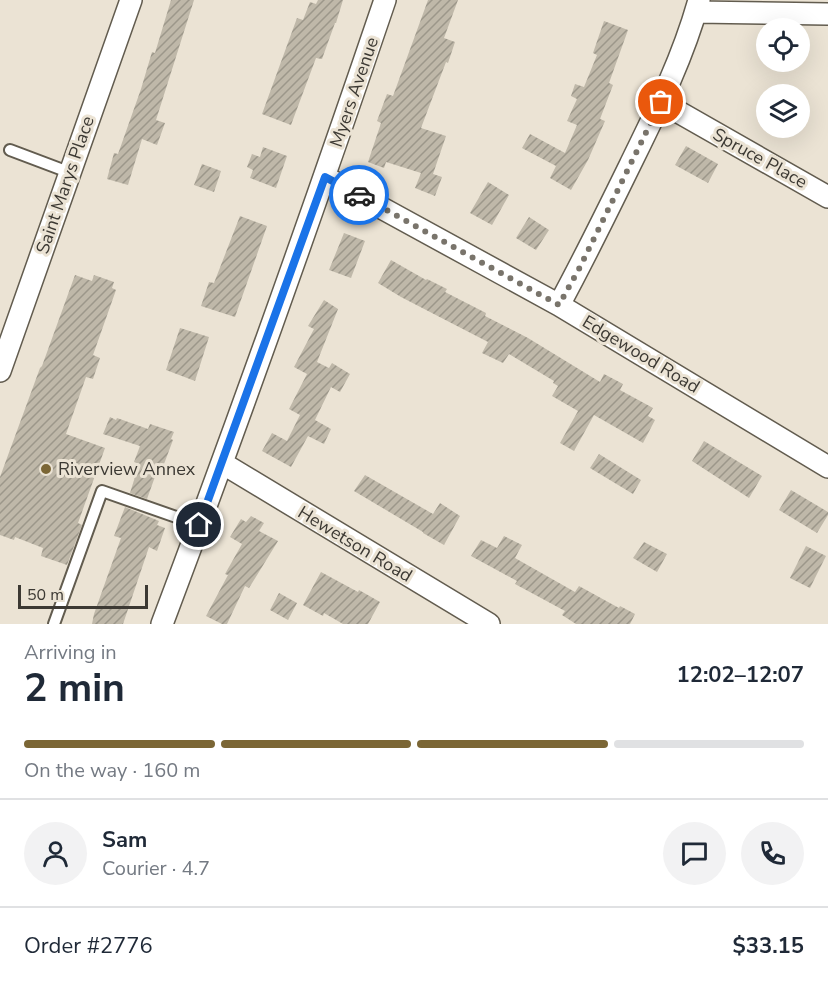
<!DOCTYPE html>
<html lang="en">
<head>
<meta charset="utf-8">
<style>
	:root { --surface:#fff; --page:#f2f2f3; --text:#1f2937; --muted:#747a83; --line:#e0e1e3; --accent:#7b6635 }
	body { margin:0; font-family:"Nunito Sans",sans-serif; background:var(--page); color:var(--text); height:100vh; display:flex; flex-direction:column; font-size:22px; white-space:nowrap }
	* { box-sizing:border-box; margin:0 }
	p { font-size:20px; color:var(--muted) }
	.icon { flex:none; width:33px; height:33px; fill:none; stroke:currentColor; stroke-width:2; stroke-linecap:round; stroke-linejoin:round }
	.map { position:relative; height:624px; overflow:hidden }
	.drawer { display:flex; flex-direction:column; background:var(--surface); flex:1 }
	.drawer>* { flex:none }
	.buttons { position:absolute; left:756px; top:18px; display:grid; gap:12px }
	.buttons a { display:grid; place-items:center; width:54px; height:54px; border-radius:50%; background:var(--surface); box-shadow:0 6px 24px #0002; font-size:30px }
	.scale { position:absolute; left:18px; bottom:15px; width:130px; box-sizing:border-box; padding-left:6px; border:3px solid #3c3933; border-top:0; font-size:16px; line-height:21px; white-space:nowrap; color:#3c3933; -webkit-text-stroke:4px #ebe3d4; paint-order:stroke }
	.pin { position:absolute; display:grid; place-items:center; width:51px; height:51px; color:#fff; margin:-26px; border:3px solid #fff; border-radius:50%; box-shadow:0 2px 6px #0007 }
	.courier { position:absolute; display:grid; place-items:center; width:60px; height:60px; margin:-30px; border:4px solid #1a73e8; border-radius:50%; background:#fff; color:#222; box-shadow:0 2px 8px #0007 }
	.summary em { font-style:normal; font-weight:700 }
	.summary div { display:flex; flex-direction:column-reverse }
	.summary { display:flex; align-items:center; justify-content:space-between; height:102px; padding:0 24px }
	h1 { font-size:39px; font-weight:700; line-height:45px }
	.bar { display:grid; grid-template-columns:repeat(4,1fr); gap:9px 6px; align-content:center; height:72px; padding:0 24px }
	.bar i { height:8px; border-radius:4px; background:var(--line) }
	.bar .current { background:var(--accent) }
	.bar p { grid-column:span 4 }
	.line { display:flex; align-items:center; gap:15px; padding:0 24px; border-top:2px solid var(--line) }
	.line div { flex:1 }
	.round { display:grid; place-items:center; flex:none; width:63px; height:63px; border-radius:32px; background:var(--page) }
	.map>svg:first-child { display:block }
	.building { fill:url(#building-hatch) }
	.lines { fill:none; stroke-linecap:round; stroke-linejoin:round }
	.service-casing { stroke:#625c4f; stroke-width:14 }
	.minor-casing { stroke:#625c4f; stroke-width:24 }
	.service { stroke:#fff; stroke-width:10 }
	.minor { stroke:#fff; stroke-width:21 }
	.done { stroke:#79746b; stroke-width:6; stroke-dasharray:0 10.8 }
	.route { stroke:#1a73e8; stroke-width:8 }
	.poi-dot { fill:#7b6635; stroke:#ebe3d4; stroke-width:2 }
	.labels { text-anchor:middle; dominant-baseline:central; stroke-width:6; stroke-linejoin:round; paint-order:stroke }
	.street-label { font-size:18px; fill:#3c3933; stroke:#ebe3d4 }
	.poi-label { font-size:18px; fill:#3c3933; stroke:#ebe3d4; text-anchor:start }
</style>
</head>
<body>
<div class="map">
<svg width="828" height="624" viewBox="0 0 828 624">
	<defs>
		<pattern id="building-hatch" width="6" height="6" patternUnits="userSpaceOnUse" patternTransform="scale(1.5)"><rect width="6" height="6" fill="#bfb8a9"/><path d="M-1 1l2-2M0 6l6-6M5 7l2-2" fill="none" stroke="#9c978a"/></pattern>
	</defs>
	<rect width="100%" height="100%" fill="#ebe3d4"/>
	<path class="building" d="M 171,0 L 194,0 L 156,120 L 165,123 L 157,145 L 142,139 L 128,185 L 107,179 L 114,153 L 118,154 L 141,89 L 152,52 L 155,53 Z
		M 318,0 L 343,0 L 336,23 L 335,23 L 322,59 L 316,58 L 291,125 L 262,114 L 297,18 L 303,20 L 310,2 L 316,4 Z
		M 428,0 L 458,0 L 444,38 L 455,42 L 448,63 L 446,62 L 421,128 L 446,136 L 433,174 L 442,177 L 435,196 L 415,188 L 421,173 L 386,162 L 384,168 L 368,162 L 381,123 L 377,121 L 387,94 L 393,96 Z
		M 604,21 L 628,30 L 609,83 L 613,85 L 600,119 L 605,121 L 588,160 L 571,190 L 550,178 L 556,166 L 522,148 L 530,134 L 565,153 L 577,125 L 567,121 L 577,99 L 571,96 L 575,84 L 584,87 L 597,55 L 593,53 Z
		M 686,146 L 718,164 L 708,183 L 675,165 Z
		M 263,147 L 287,156 L 276,188 L 250,178 L 253,170 L 247,167 L 252,154 L 260,157 Z
		M 202,164 L 221,171 L 214,192 L 194,185 Z
		M 488,182 L 509,195 L 492,225 L 470,213 Z
		M 240,216 L 267,226 L 235,317 L 201,306 L 209,282 L 214,283 Z
		M 529,217 L 549,230 L 536,250 L 516,238 Z
		M 344,233 L 365,241 L 351,278 L 329,270 Z
		M 391,260 L 426,280 L 427,279 L 447,289 L 445,292 L 486,313 L 485,316 L 528,338 L 600,382 L 604,374 L 623,384 L 620,390 L 653,408 L 648,416 L 655,420 L 643,443 L 594,415 L 574,451 L 560,443 L 578,411 L 552,396 L 558,386 L 553,383 L 554,381 L 509,354 L 503,363 L 482,353 L 488,342 L 401,297 L 378,283 Z
		M 75,275 L 92,281 L 94,275 L 114,282 L 112,288 L 116,290 L 93,355 L 100,358 L 93,379 L 86,377 L 66,434 L 105,448 L 78,523 L 82,525 L 67,565 L 41,556 L 43,548 L 15,537 L 14,540 L 0,535 L 0,477 L 40,368 L 42,366 Z
		M 324,300 L 338,309 L 317,362 L 329,368 L 332,363 L 350,374 L 340,392 L 331,387 L 315,420 L 331,429 L 324,444 L 308,436 L 291,467 L 262,451 L 272,433 L 287,441 L 300,415 L 289,409 L 307,374 L 294,367 L 314,329 L 308,326 Z
		M 180,328 L 209,337 L 195,381 L 166,370 Z
		M 110,417 L 116,420 L 117,418 L 148,429 L 150,424 L 174,432 L 171,439 L 173,440 L 161,472 L 157,471 L 147,499 L 130,493 L 139,464 L 134,462 L 140,446 L 103,434 Z
		M 704,441 L 762,476 L 749,498 L 692,461 Z
		M 599,454 L 641,480 L 633,494 L 590,468 Z
		M 365,475 L 433,514 L 440,503 L 460,516 L 444,545 L 423,533 L 423,532 L 354,491 Z
		M 791,490 L 828,512 L 828,515 L 817,533 L 779,510 Z
		M 125,507 L 159,521 L 157,525 L 165,528 L 157,551 L 149,547 L 123,624 L 92,624 L 94,614 L 121,538 L 114,536 Z
		M 251,516 L 264,523 L 259,531 L 278,541 L 249,588 L 245,586 L 227,624 L 222,624 L 206,616 L 228,575 L 225,574 L 242,544 L 230,537 L 241,519 L 246,522 Z
		M 504,536 L 522,545 L 515,558 L 575,592 L 579,586 L 619,608 L 620,606 L 635,614 L 630,624 L 576,624 L 562,615 L 565,611 L 515,584 L 517,581 L 471,556 L 481,540 L 497,548 Z
		M 644,542 L 667,554 L 657,572 L 633,558 Z
		M 806,546 L 826,556 L 810,588 L 790,578 Z
		M 321,572 L 358,592 L 359,590 L 380,602 L 368,624 L 343,624 L 324,613 L 323,616 L 303,605 Z
		M 279,593 L 297,603 L 288,620 L 270,610 Z"/>
	<g class="lines">
		<g class="service-casing">
			<path id="service" d="M 10,150 L 71,173
				M 54,624 L 102,491 L 199,525"/>
		</g>
		<g class="minor-casing">
			<path id="minor" d="M 696,12 L 828,14
				M 661,102 L 828,197
				M 325,177 L 559,305 L 828,467
				M 559,305 C 584,259 607,212 630,165 C 656,112 683,58 699,0
				M 0,371 L 131,0
				M 222,463 L 489,624
				M 162,624 C 240,417 314,209 385,0"/>
		</g>
		<use href="#service" class="service"/>
		<use href="#minor" class="minor"/>
	</g>
	<g class="lines">
		<path class="done" d="M 359,195 L 559,305 L 580,267 L 661,102"/>
		<path class="route" d="M 199,525 L 325,177 L 359,195"/>
	</g>
	<circle class="poi-dot" cx="46" cy="469" r="6"/>
	<g class="labels">
		<g class="street-label">
			<text transform="translate(354 92) rotate(-71)">Myers Avenue</text>
			<text transform="translate(760 158) rotate(29)">Spruce Place</text>
			<text transform="translate(65 185) rotate(-71)">Saint Marys Place</text>
			<text transform="translate(641 354) rotate(31)">Edgewood Road</text>
			<text transform="translate(355 544) rotate(31)">Hewetson Road</text>
		</g>
		<g class="poi-label">
			<text x="58" y="469">Riverview Annex</text>
		</g>
	</g>
</svg>
<div class="buttons">
<a><svg class="icon" aria-label="locate" viewBox="0 0 24 24"><circle cx="12" cy="12" r="6"/><path d="M12 2v4M12 18v4M2 12h4M18 12h4"/></svg></a>
<a><svg class="icon" aria-label="layers" viewBox="0 0 24 24"><path d="M12 4l9 5-9 5-9-5zM3 14l9 5 9-5"/></svg></a>
</div>
<div class="scale">50 m</div>
<div class="pin" style="left:661px;top:102px;background:#ea580c"><svg class="icon" aria-label="bag" viewBox="0 0 24 24"><path d="M5 8h14l-1 12H6zM9 8a3 3 0 0 1 6 0"/></svg></div>
<div class="pin" style="left:199px;top:525px;background:#1f2937"><svg class="icon" aria-label="home" viewBox="0 0 24 24"><path d="M3 11l9-7 9 7M6 9v11h12V9"/></svg></div>
<div class="courier" style="left:359px;top:195px"><svg class="icon" aria-label="car" viewBox="0 0 24 24"><path d="M5 17H2v-5l4-1 3-4h7l3 4 3 1v5h-3M9 17h6M6 11h13"/><circle cx="7" cy="17" r="2"/><circle cx="17" cy="17" r="2"/></svg></div>
</div>
<section class="drawer">
<div class="summary"><div><h1>2 min</h1><p>Arriving in</p></div><em>12:02–12:07</em></div>
<div class="bar"><i class="current"></i><i class="current"></i><i class="current"></i><i></i><p>On the way · 160 m</p></div>
<div class="line" style="height:108px"><a class="round"><svg class="icon" aria-label="person" viewBox="0 0 24 24"><circle cx="12" cy="8" r="4"/><path d="M4 21q1-7 8-7t8 7"/></svg></a><div><b>Sam</b><p>Courier · 4.7</p></div><a class="round"><svg class="icon" aria-label="chat" viewBox="0 0 24 24"><path d="M4 5h16v11H9l-5 4z"/></svg></a><a class="round"><svg class="icon" aria-label="phone" viewBox="0 0 24 24"><path d="M5 4h4l2 5-3 2q2 4 5 5l2-3 5 2v4C11 20 4 13 5 4z"/></svg></a></div>
<div class="line" style="height:78px"><div>Order #2776</div><b>$33.15</b></div>
</section>
</body>
</html>
